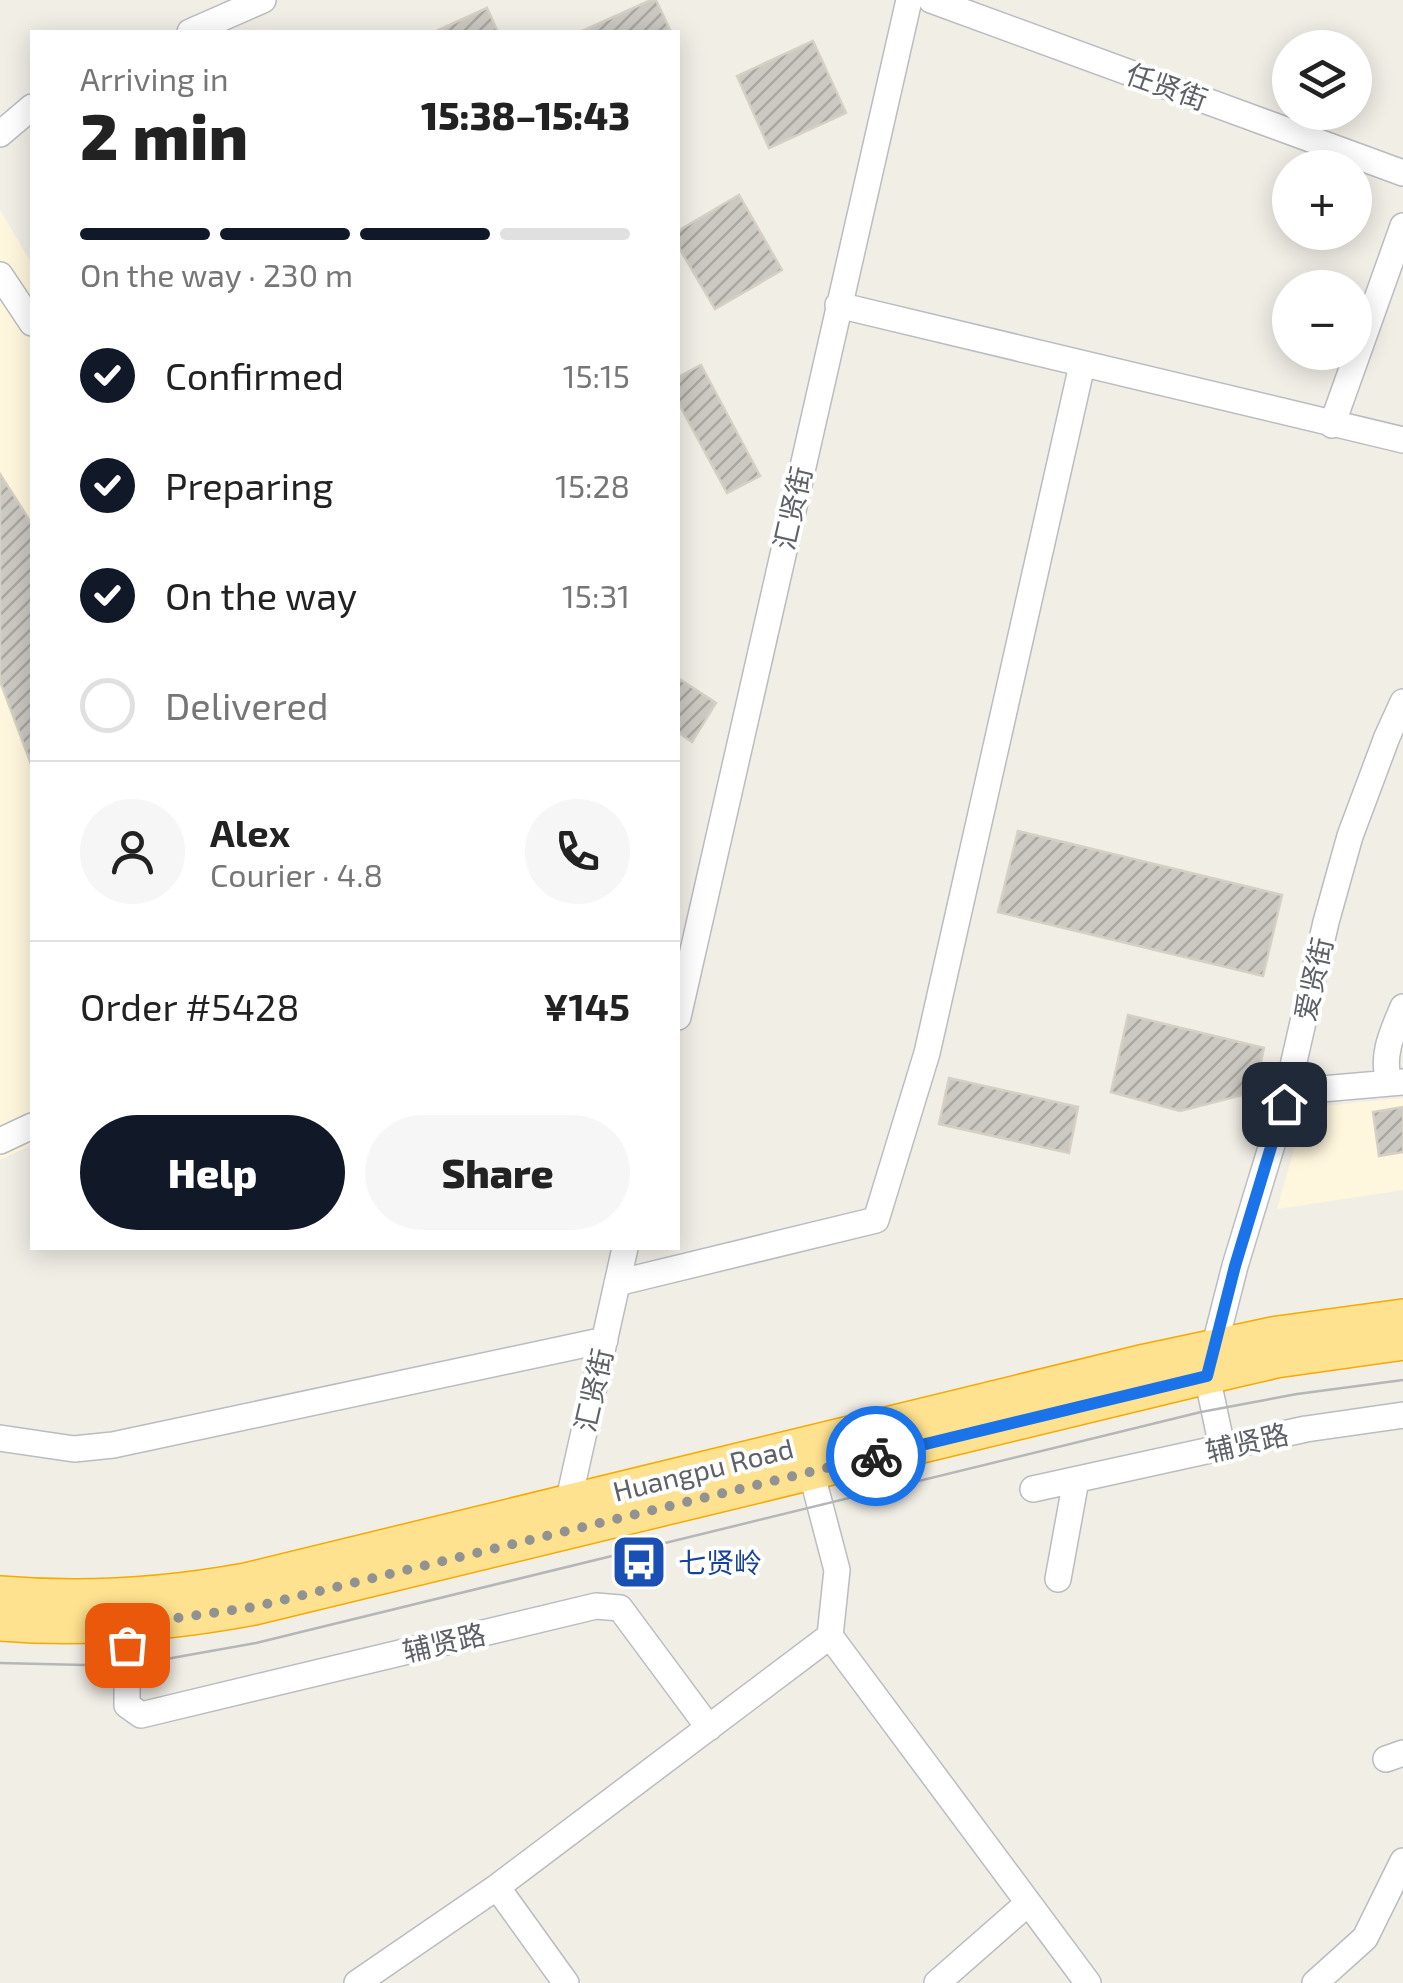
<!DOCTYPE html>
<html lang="en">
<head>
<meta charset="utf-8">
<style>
	:root { --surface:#fff; --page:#f6f6f6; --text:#222; --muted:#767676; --line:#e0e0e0; --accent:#111827 }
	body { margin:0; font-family:"Exo 2","Noto Sans SC",sans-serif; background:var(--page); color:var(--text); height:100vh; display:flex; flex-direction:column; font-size:38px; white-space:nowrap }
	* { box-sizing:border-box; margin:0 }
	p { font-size:32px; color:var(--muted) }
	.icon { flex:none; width:55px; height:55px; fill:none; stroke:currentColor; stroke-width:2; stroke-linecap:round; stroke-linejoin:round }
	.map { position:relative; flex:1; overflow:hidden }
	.details { position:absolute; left:30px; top:30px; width:650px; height:1220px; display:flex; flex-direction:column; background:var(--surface); border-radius:0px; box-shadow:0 5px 25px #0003 }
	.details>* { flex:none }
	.controls { position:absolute; left:1272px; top:30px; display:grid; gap:20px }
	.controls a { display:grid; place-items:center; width:100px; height:100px; border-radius:50%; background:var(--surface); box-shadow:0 5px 25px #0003; font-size:50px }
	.pin { position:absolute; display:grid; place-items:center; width:85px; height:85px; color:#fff; margin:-42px; border-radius:20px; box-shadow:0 5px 15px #0006 }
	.courier { position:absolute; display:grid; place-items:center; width:100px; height:100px; margin:-50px; border:8px solid #1a73e8; border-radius:50%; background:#fff; color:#222; box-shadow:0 2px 12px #0007 }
	.headline em { font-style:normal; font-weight:800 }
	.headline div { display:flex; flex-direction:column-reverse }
	.headline { display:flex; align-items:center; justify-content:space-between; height:170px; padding:0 50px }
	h1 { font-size:65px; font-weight:800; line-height:75px }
	.bar { display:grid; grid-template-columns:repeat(4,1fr); gap:15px 10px; align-content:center; height:120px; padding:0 50px }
	.bar i { height:12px; border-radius:8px; background:var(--line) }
	.bar .current { background:var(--accent) }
	.bar p { grid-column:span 4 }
	.line { display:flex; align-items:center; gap:25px; padding:0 50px; border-top:2px solid var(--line) }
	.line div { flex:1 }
	.round { display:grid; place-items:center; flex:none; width:105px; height:105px; border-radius:52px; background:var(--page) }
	ol { padding:0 50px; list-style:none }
	li { display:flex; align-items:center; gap:30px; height:110px }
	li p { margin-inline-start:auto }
	li .icon { padding:10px; border-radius:50%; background:var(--accent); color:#fff; stroke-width:4 }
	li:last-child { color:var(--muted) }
	li i { width:55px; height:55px; border:5px solid var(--line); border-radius:50% }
	.primary-button { display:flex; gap:20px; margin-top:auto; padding:20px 50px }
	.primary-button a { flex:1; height:115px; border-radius:60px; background:var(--accent); color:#fff; font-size:40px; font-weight:800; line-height:115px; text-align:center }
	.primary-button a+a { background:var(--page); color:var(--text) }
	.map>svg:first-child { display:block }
	.commercial { fill:#fff7dd }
	.building { fill:url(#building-hatch); stroke:#d6d0c4; stroke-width:2.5 }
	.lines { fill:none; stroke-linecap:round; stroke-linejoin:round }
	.minor-casing { stroke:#b9bcc0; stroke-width:28 }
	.highway-casing { stroke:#f7a900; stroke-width:38 }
	.minor { stroke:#fff; stroke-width:25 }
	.highway { stroke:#ffe28f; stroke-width:35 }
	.tram { stroke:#b5b6b7; stroke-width:2.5 }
	.done { stroke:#919393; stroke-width:10; stroke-dasharray:0 18 }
	.route { stroke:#1a73e8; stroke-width:12 }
	.labels { text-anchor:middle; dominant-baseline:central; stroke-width:8; stroke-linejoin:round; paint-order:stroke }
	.street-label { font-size:28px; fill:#5e6267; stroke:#fff }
	.transit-label { font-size:28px; fill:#164399; stroke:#fff; text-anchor:start }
</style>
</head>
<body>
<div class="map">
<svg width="1403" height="1983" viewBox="0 0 1403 1983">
	<defs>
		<pattern id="building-hatch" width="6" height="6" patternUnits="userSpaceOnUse" patternTransform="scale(2.5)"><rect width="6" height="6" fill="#ccc9c3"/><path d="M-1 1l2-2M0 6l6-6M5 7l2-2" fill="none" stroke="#a9a7a2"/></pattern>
	</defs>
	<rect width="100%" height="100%" fill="#f1eee6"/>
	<path class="commercial" d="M 0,210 L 32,264 L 32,1145 L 0,1160 Z
		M 1403,1098 L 1403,1190 L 1277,1209 L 1306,1108 Z"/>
	<path class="building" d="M 651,0 L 656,0 L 671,32 L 580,32 Z
		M 487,8 L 498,32 L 434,32 Z
		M 813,41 L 846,113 L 769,148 L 737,76 Z
		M 739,195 L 782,270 L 715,309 L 678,246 L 678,231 Z
		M 701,365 L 760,476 L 727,493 L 678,402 L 678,377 Z
		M 0,474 L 32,524 L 31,764 L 0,681 Z
		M 678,678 L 716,703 L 692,742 L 678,732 Z
		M 1018,831 L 1282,895 L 1263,976 L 998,912 Z
		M 1128,1015 L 1264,1048 L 1254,1092 L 1180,1111 L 1111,1092 Z
		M 949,1078 L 1078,1107 L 1069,1153 L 939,1124 Z
		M 1403,1107 L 1403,1152 L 1379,1156 L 1373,1112 Z"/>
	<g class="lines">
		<g class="minor-casing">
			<path id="minor" d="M 931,0 L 1403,173
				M 190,32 L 263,0
				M 0,134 L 32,107
				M 0,275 L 32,323
				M 838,305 L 1403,440
				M 1332,425 L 1403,226
				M 678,1017 L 909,0
				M 1389,1083 C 1381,1055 1392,1033 1403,1007
				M 1287,1092 L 1403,1082
				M 0,1141 L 32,1126
				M 617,1283 L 876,1220 L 927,1053 L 1082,365
				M 0,1438 L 74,1449 L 113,1445 L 605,1340
				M 1222,1447 L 1207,1376 L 1235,1266 L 1284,1105 L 1326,922 L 1350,836 L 1387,737 L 1403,702
				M 811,1471 L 837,1570 L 830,1636 L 1088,1983
				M 1033,1489 L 1306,1429 L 1403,1415
				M 565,1517 L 625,1248
				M 1058,1579 L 1076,1480
				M 127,1625 L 127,1705 L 141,1715 L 596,1606 L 620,1608 L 709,1728
				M 1386,1759 L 1403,1753
				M 497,1887 L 566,1983
				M 357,1983 L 497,1887 L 830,1636
				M 937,1983 L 1028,1903
				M 1315,1983 L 1365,1938 L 1403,1861"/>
		</g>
		<g class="highway-casing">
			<path id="highway" d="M 0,1594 C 83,1601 164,1596 246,1581 L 1145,1362 L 1272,1335 L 1403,1317
				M 0,1623 C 87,1630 169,1623 254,1607 L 1207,1376 L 1276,1360 L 1403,1342"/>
		</g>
		<use href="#minor" class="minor"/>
		<use href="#highway" class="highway"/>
		<path class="tram" d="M 0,1663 L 127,1666 L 256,1643 L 1201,1412 L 1297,1394 L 1403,1380"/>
	</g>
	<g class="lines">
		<path class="done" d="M 127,1645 L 127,1625 L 254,1607 L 876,1456"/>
		<path class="route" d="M 876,1456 L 1207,1376 L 1235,1266 L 1284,1104"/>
	</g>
	<defs>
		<g id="bus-square" transform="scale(2.875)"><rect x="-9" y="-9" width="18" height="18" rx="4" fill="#1a4fb4" stroke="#fff"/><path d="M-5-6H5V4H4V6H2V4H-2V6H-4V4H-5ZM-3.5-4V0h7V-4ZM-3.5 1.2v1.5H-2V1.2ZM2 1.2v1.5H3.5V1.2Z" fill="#fff"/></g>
	</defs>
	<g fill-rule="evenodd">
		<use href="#bus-square" x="639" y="1562"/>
	</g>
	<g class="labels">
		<g class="street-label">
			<text transform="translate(1167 86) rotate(20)">任贤街</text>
			<text transform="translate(792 508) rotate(-77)">汇贤街</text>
			<text transform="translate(1313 979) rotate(-77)">爱贤街</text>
			<text transform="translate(593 1390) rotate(-77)">汇贤街</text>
			<text transform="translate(1247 1442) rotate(-13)">辅贤路</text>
			<text transform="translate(703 1469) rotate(-14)">Huangpu Road</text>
			<text transform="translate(444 1642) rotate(-13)">辅贤路</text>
		</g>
		<g class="transit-label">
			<text x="678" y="1562">七贤岭</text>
		</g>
	</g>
</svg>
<div class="controls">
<a><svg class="icon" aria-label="layers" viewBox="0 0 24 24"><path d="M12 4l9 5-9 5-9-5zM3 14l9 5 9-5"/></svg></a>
<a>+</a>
<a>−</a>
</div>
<div class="pin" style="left:127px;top:1645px;background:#ea580c"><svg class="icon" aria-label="bag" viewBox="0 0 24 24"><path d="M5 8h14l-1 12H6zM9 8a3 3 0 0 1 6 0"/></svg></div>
<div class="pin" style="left:1284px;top:1104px;background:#1f2937"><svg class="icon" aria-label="home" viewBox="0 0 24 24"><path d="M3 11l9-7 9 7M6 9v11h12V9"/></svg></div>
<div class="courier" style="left:876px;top:1456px"><svg class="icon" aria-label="bike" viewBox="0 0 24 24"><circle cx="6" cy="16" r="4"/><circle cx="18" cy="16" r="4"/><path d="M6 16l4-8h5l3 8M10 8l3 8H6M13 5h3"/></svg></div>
<section class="details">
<div class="headline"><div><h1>2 min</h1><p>Arriving in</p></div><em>15:38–15:43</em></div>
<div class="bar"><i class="current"></i><i class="current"></i><i class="current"></i><i></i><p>On the way · 230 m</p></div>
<ol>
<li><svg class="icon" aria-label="check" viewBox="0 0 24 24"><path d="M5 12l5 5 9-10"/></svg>Confirmed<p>15:15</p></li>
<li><svg class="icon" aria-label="check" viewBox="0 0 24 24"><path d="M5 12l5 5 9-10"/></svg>Preparing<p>15:28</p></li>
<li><svg class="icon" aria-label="check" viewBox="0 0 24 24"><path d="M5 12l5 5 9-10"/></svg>On the way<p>15:31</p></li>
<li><i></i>Delivered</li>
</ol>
<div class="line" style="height:180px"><a class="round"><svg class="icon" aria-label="person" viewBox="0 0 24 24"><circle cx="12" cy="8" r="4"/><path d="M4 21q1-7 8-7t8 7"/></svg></a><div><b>Alex</b><p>Courier · 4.8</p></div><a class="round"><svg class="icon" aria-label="phone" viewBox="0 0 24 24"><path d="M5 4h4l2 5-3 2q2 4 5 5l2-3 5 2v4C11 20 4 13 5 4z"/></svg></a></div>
<div class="line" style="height:130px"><div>Order #5428</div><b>¥145</b></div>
<div class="primary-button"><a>Help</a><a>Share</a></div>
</section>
</div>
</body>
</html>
